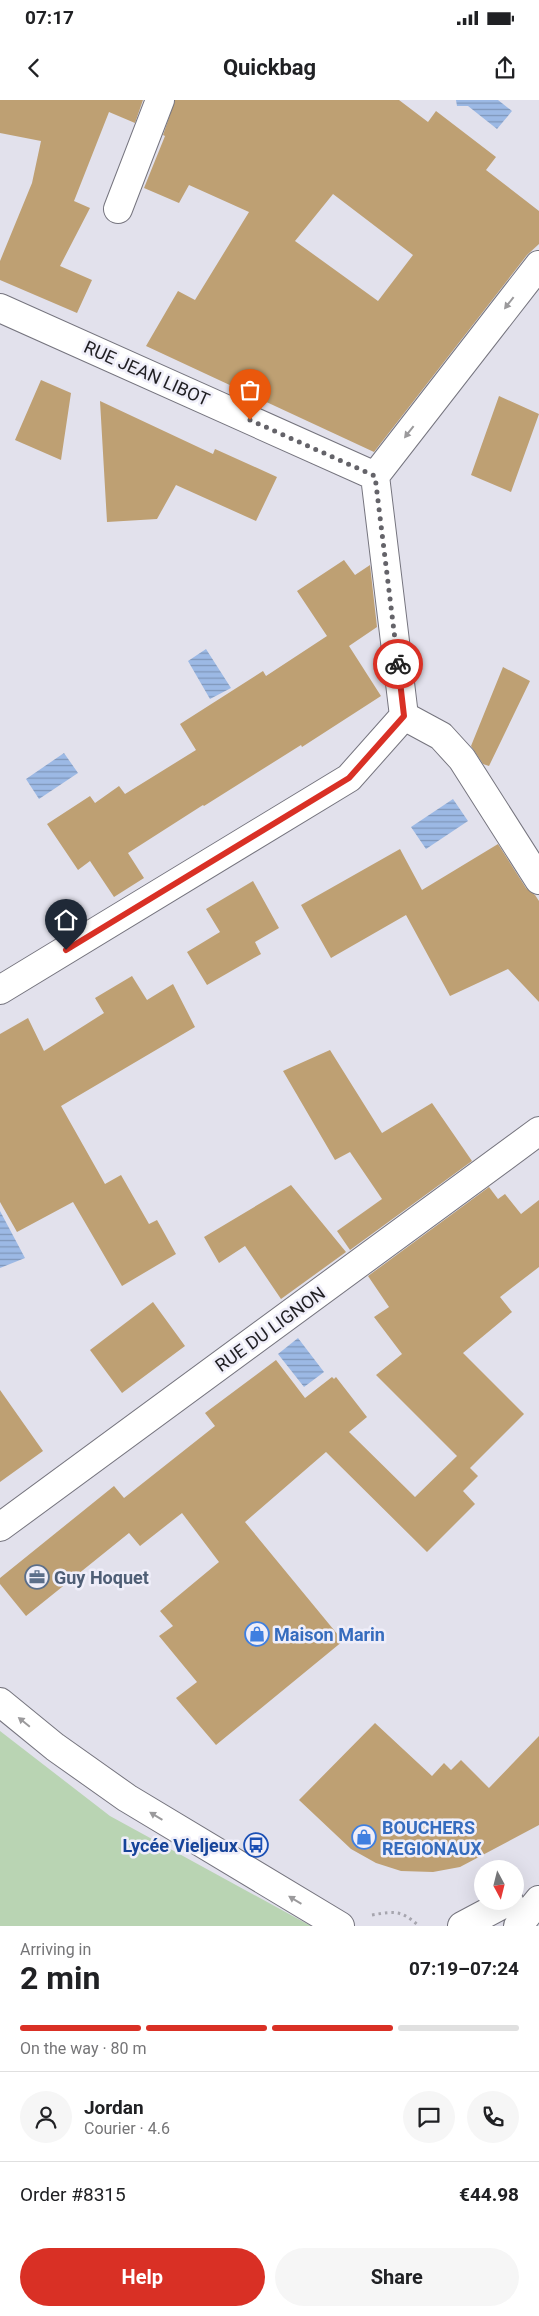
<!DOCTYPE html>
<html lang="en">
<head>
<meta charset="utf-8">
<style>
	:root { --surface:#fff; --page:#f6f6f6; --text:#202124; --muted:#757577; --line:#e0e0e0; --accent:#d93025 }
	body { margin:0; font-family:Roboto,sans-serif; background:var(--page); color:var(--text); height:100vh; display:flex; flex-direction:column; font-size:19px; white-space:nowrap }
	* { box-sizing:border-box; margin:0 }
	p { font-size:16px; color:var(--muted) }
	.icon { flex:none; width:28px; height:28px; fill:none; stroke:currentColor; stroke-width:2; stroke-linecap:round; stroke-linejoin:round }
	.map { position:relative; height:1826px; overflow:hidden }
	.drawer { display:flex; flex-direction:column; background:var(--surface); flex:1 }
	.drawer>* { flex:none }
	.needle { width:32px; rotate:173deg }
	.controls { position:absolute; left:474px; top:1760px; display:grid; gap:10px }
	.controls a { display:grid; place-items:center; width:50px; height:50px; border-radius:50%; background:var(--surface); box-shadow:0 5px 20px #0002; font-size:25px }
	.pin { position:absolute; display:grid; place-items:center; width:42px; height:42px; color:#fff; margin:-51px -21px; border-radius:50% 50% 50% 0; rotate:-45deg; box-shadow:0 0 5px #0007 }
	.pin .icon { rotate:45deg }
	.courier { position:absolute; display:grid; place-items:center; width:50px; height:50px; margin:-25px; border:4px solid #d93025; border-radius:50%; background:#fff; color:#222; box-shadow:0 1px 6px #0007 }
	.summary em { font-style:normal; font-weight:700 }
	.summary div { display:flex; flex-direction:column-reverse }
	.summary { display:flex; align-items:center; justify-content:space-between; height:85px; padding:0 20px }
	h1 { font-size:32px; font-weight:700; line-height:38px }
	.bar { display:grid; grid-template-columns:repeat(4,1fr); gap:8px 5px; align-content:center; height:60px; padding:0 20px }
	.bar i { height:6px; border-radius:4px; background:var(--line) }
	.bar .on { background:var(--accent) }
	.bar p { grid-column:span 4 }
	.line { display:flex; align-items:center; gap:12px; padding:0 20px; border-top:1px solid var(--line) }
	.line div { flex:1 }
	.round { display:grid; place-items:center; flex:none; width:52px; height:52px; border-radius:26px; background:var(--page) }
	.action { display:flex; gap:10px; margin-top:auto; padding:10px 20px }
	.action a { flex:1; height:58px; border-radius:30px; background:var(--accent); color:#fff; font-size:20px; font-weight:700; line-height:58px; text-align:center }
	.action a+a { background:var(--page); color:var(--text) }
	.status { display:flex; justify-content:space-between; align-items:center; height:35px; padding:0 25px; background:var(--surface); direction:ltr }
	.status svg { height:14px; fill:currentColor }
	header { display:flex; justify-content:space-between; align-items:center; height:65px; padding:0 20px; background:var(--surface); font-size:22px; font-weight:700 }
	.map>svg:first-child { display:block }
	.grass { fill:#b9d4b3 }
	.water { fill:url(#water-rules) }
	.building { fill:#bea073; fill-rule:evenodd }
	.lines { fill:none; stroke-linecap:round; stroke-linejoin:round }
	.minor-casing { stroke:#75747e; stroke-width:30 }
	.major-casing { stroke:#75747e; stroke-width:30 }
	.path { stroke:#a6a5ae; stroke-width:3; stroke-dasharray:2.5 4; stroke-linecap:butt }
	.minor { stroke:#fff; stroke-width:28 }
	.major { stroke:#fff; stroke-width:28 }
	.oneway { fill:#9b9a9c }
	.done { stroke:#646369; stroke-width:5; stroke-dasharray:0 9 }
	.route { stroke:#d93025; stroke-width:6 }
	.labels { text-anchor:middle; dominant-baseline:central; stroke-width:5; stroke-linejoin:round; paint-order:stroke }
	.street-label { font-size:18px; fill:#201f23; stroke:#efeef9 }
	.service-label { font-size:18px; font-weight:bold; fill:#4e5e75; stroke:#efeef9; text-anchor:start }
	.shop-label { font-size:18px; font-weight:bold; fill:#366cbe; stroke:#efeef9; text-anchor:start }
	.transit-label { font-size:18px; font-weight:bold; fill:#164399; stroke:#efeef9; text-anchor:end }
</style>
</head>
<body>
<div class="status"><b>07:17</b><svg viewBox="0 0 49 12"><path d="M0 12V9h3v3zM5 12V6h3v6zM10 12V3h3v9zM15 12V0h3v12zM26 1h20v11H26zM47 4h2v5h-2z"/></svg></div>
<header><svg class="icon" aria-label="back" viewBox="0 0 24 24"><path d="M15 5l-7 7 7 7"/></svg>Quickbag<svg class="icon" aria-label="share" viewBox="0 0 24 24"><path d="M12 15V3M7 8l5-5 5 5M5 13v7h14v-7"/></svg></header>
<div class="map">
<svg width="539" height="1826" viewBox="0 0 539 1826">
	<defs>
		<pattern id="water-rules" width="6" height="5" patternUnits="userSpaceOnUse" patternTransform="scale(1.25)"><rect width="6" height="5" fill="#9cb9e5"/><path d="M0 2.5h6" fill="none" stroke="#7f96b9"/></pattern>
	</defs>
	<rect width="100%" height="100%" fill="#e2e1ec"/>
	<path class="grass" d="M 0,1631 L 110,1716 L 311,1826 L 0,1826 Z"/>
	<path class="water" d="M 456,0 L 498,0 L 512,11 L 497,29 L 468,6 L 457,6 Z
		M 206,549 L 231,588 L 210,599 L 188,561 Z
		M 64,653 L 78,673 L 39,699 L 26,679 Z
		M 453,699 L 468,721 L 426,749 L 411,727 Z
		M 0,1111 L 25,1158 L 0,1168 Z
		M 298,1238 L 324,1272 L 304,1287 L 278,1254 Z"/>
	<path class="building" d="M 0,0 L 143,0 L 135,23 L 109,12 L 74,101 L 90,108 L 60,166 L 92,180 L 77,213 L 0,180 L 0,161 L 32,83 L 41,41 L 0,33 Z
		M 175,0 L 399,0 L 428,22 L 436,11 L 496,57 L 486,70 L 539,111 L 539,144 L 527,155 L 374,352 L 146,246 L 178,191 L 195,200 L 249,112 L 189,85 L 179,103 L 144,88 L 165,36 L 163,35 ZM 333,94 L 413,155 L 378,201 L 295,141 Z
		M 41,280 L 71,293 L 61,360 L 15,340 Z
		M 499,296 L 539,314 L 511,392 L 471,375 Z
		M 100,301 L 213,354 L 215,349 L 277,377 L 256,421 L 176,385 L 157,419 L 107,422 Z
		M 344,460 L 355,475 L 370,465 L 377,527 L 349,546 L 381,596 L 302,647 L 301,645 L 204,706 L 203,705 L 128,753 L 144,778 L 114,797 L 90,761 L 78,770 L 47,724 L 90,696 L 95,703 L 119,686 L 125,694 L 196,650 L 180,624 L 263,571 L 266,576 L 327,536 L 297,491 Z
		M 503,567 L 530,581 L 489,666 L 483,664 L 471,646 Z
		M 498,744 L 526,788 L 535,795 L 539,801 L 539,902 L 508,869 L 450,896 L 406,815 L 331,858 L 301,805 L 400,749 L 422,790 Z
		M 253,781 L 279,828 L 255,842 L 261,854 L 207,885 L 187,852 L 220,832 L 206,809 Z
		M 132,876 L 147,900 L 173,884 L 195,927 L 61,1006 L 105,1084 L 121,1075 L 149,1124 L 157,1120 L 176,1154 L 122,1186 L 73,1102 L 17,1132 L 0,1102 L 0,934 L 28,918 L 44,951 L 104,913 L 95,898 Z
		M 330,950 L 382,1033 L 432,1003 L 472,1061 L 350,1150 L 337,1131 L 382,1099 L 350,1052 L 335,1060 L 283,971 Z
		M 291,1085 L 346,1152 L 281,1199 L 245,1146 L 219,1163 L 204,1137 Z
		M 489,1087 L 498,1099 L 505,1094 L 521,1114 L 539,1100 L 539,1167 L 500,1197 L 512,1212 L 463,1253 L 524,1314 L 470,1368 L 478,1376 L 463,1391 L 475,1404 L 427,1452 L 326,1352 L 245,1422 L 343,1541 L 216,1645 L 176,1598 L 197,1582 L 159,1536 L 173,1526 L 160,1511 L 219,1462 L 182,1413 L 140,1446 L 129,1433 L 26,1516 L 0,1484 L 0,1478 L 114,1386 L 124,1398 L 215,1326 L 205,1313 L 276,1260 L 305,1298 L 332,1277 L 334,1279 L 336,1277 L 367,1317 L 349,1332 L 415,1397 L 457,1356 L 376,1275 L 402,1254 L 374,1217 L 389,1207 L 368,1176 Z
		M 153,1202 L 185,1246 L 122,1293 L 90,1250 Z
		M 0,1290 L 43,1351 L 0,1382 Z
		M 375,1623 L 432,1676 L 444,1663 L 451,1670 L 461,1660 L 489,1688 L 539,1636 L 539,1725 L 460,1767 L 433,1772 L 401,1771 L 376,1763 L 351,1749 L 299,1700 Z"/>
	<g class="lines">
		<g class="minor-casing">
			<path id="minor" d="M 118,109 L 160,0
				M 0,208 L 375,376
				M 404,616 L 441,636 L 462,659 L 539,780
				M 0,890 L 349,678 L 404,616 L 375,376 L 539,165
				M 0,1427 L 539,1031
				M 462,1826 L 509,1801
				M 518,1826 L 539,1800"/>
		</g>
		<g class="major-casing">
			<path id="major" d="M 0,1602 L 55,1647 L 127,1698 L 340,1826"/>
		</g>
		<path class="path" d="M 372,1815 C 395,1811 401,1810 419,1826"/>
		<use href="#minor" class="minor"/>
		<use href="#major" class="major"/>
	</g>
	<defs><path id="oneway-solid" d="M-6-.8H1V-3.2L6.5 0L1 3.2V.8H-6Z" transform="scale(1.25)"/></defs>
	<g class="oneway">
		<use href="#oneway-solid" transform="translate(509 203) rotate(128)"/>
		<use href="#oneway-solid" transform="translate(409 332) rotate(128)"/>
		<use href="#oneway-solid" transform="translate(24 1622) rotate(-141)"/>
		<use href="#oneway-solid" transform="translate(156 1716) rotate(-149)"/>
		<use href="#oneway-solid" transform="translate(295 1800) rotate(-149)"/>
	</g>
	<g class="lines">
		<path class="done" d="M 250,320 L 375,376 L 398,564"/>
		<path class="route" d="M 66,850 L 349,678 L 404,616 L 398,564"/>
	</g>
	<defs>
		<g id="office-ring" transform="scale(1.25)"><circle r="9.5" fill="#efeef9" stroke="#5c6f8a" stroke-width="1.5"/><path d="M-6-3h4V-5.5h4V-3h4V5H-6ZM-1-4.5V-3h2v-1.5ZM-6 0V1H6V0Z" fill="#5c6f8a"/></g>
		<g id="shop-ring" transform="scale(1.25)"><circle r="9.5" fill="#efeef9" stroke="#3f7fe0" stroke-width="1.5"/><path d="M-5-2.5h2.3a2.7 3.5 0 0 1 5.4 0H5L5.5 6h-11ZM-1.5-2.5h3a1.5 2.3 0 0 0-3 0Z" fill="#3f7fe0"/></g>
		<g id="bus-ring" transform="scale(1.25)"><circle r="9.5" fill="#efeef9" stroke="#1a4fb4" stroke-width="1.5"/><path d="M-5-6H5V4H4V6H2V4H-2V6H-4V4H-5ZM-3.5-4V0h7V-4ZM-3.5 1.2v1.5H-2V1.2ZM2 1.2v1.5H3.5V1.2Z" fill="#1a4fb4"/></g>
	</defs>
	<g fill-rule="evenodd">
		<use href="#office-ring" x="37" y="1477"/>
		<use href="#shop-ring" x="257" y="1534"/>
		<use href="#shop-ring" x="364" y="1737"/>
		<use href="#bus-ring" x="256" y="1745"/>
	</g>
	<g class="labels">
		<g class="street-label">
			<text transform="translate(147 273) rotate(24)">RUE JEAN LIBOT</text>
			<text transform="translate(270 1229) rotate(-36)">RUE DU LIGNON</text>
		</g>
		<g class="service-label">
			<text x="54" y="1477">Guy Hoquet</text>
		</g>
		<g class="shop-label">
			<text x="274" y="1534">Maison Marin</text>
			<text x="382" y="1727">BOUCHERS<tspan x="382" dy="21">REGIONAUX</tspan></text>
		</g>
		<g class="transit-label">
			<text x="238" y="1745">Lycée Vieljeux</text>
		</g>
	</g>
</svg>
<div class="controls">
<a><svg class="needle" viewBox="-14 -14 28 28"><path d="M0-13l5 13h-10z" fill="#e53935"/><path d="M0 13l5-13h-10z" fill="#757577"/></svg></a>
</div>
<div class="pin" style="left:250px;top:320px;background:#ea580c"><svg class="icon" aria-label="bag" viewBox="0 0 24 24"><path d="M5 8h14l-1 12H6zM9 8a3 3 0 0 1 6 0"/></svg></div>
<div class="pin" style="left:66px;top:850px;background:#1f2937"><svg class="icon" aria-label="home" viewBox="0 0 24 24"><path d="M3 11l9-7 9 7M6 9v11h12V9"/></svg></div>
<div class="courier" style="left:398px;top:564px"><svg class="icon" aria-label="bike" viewBox="0 0 24 24"><circle cx="6" cy="16" r="4"/><circle cx="18" cy="16" r="4"/><path d="M6 16l4-8h5l3 8M10 8l3 8H6M13 5h3"/></svg></div>
</div>
<section class="drawer">
<div class="summary"><div><h1>2 min</h1><p>Arriving in</p></div><em>07:19–07:24</em></div>
<div class="bar"><i class="on"></i><i class="on"></i><i class="on"></i><i></i><p>On the way · 80 m</p></div>
<div class="line" style="height:90px"><a class="round"><svg class="icon" aria-label="person" viewBox="0 0 24 24"><circle cx="12" cy="8" r="4"/><path d="M4 21q1-7 8-7t8 7"/></svg></a><div><b>Jordan</b><p>Courier · 4.6</p></div><a class="round"><svg class="icon" aria-label="chat" viewBox="0 0 24 24"><path d="M4 5h16v11H9l-5 4z"/></svg></a><a class="round"><svg class="icon" aria-label="phone" viewBox="0 0 24 24"><path d="M5 4h4l2 5-3 2q2 4 5 5l2-3 5 2v4C11 20 4 13 5 4z"/></svg></a></div>
<div class="line" style="height:65px"><div>Order #8315</div><b>€44.98</b></div>
<div class="action"><a>Help</a><a>Share</a></div>
</section>
</body>
</html>
